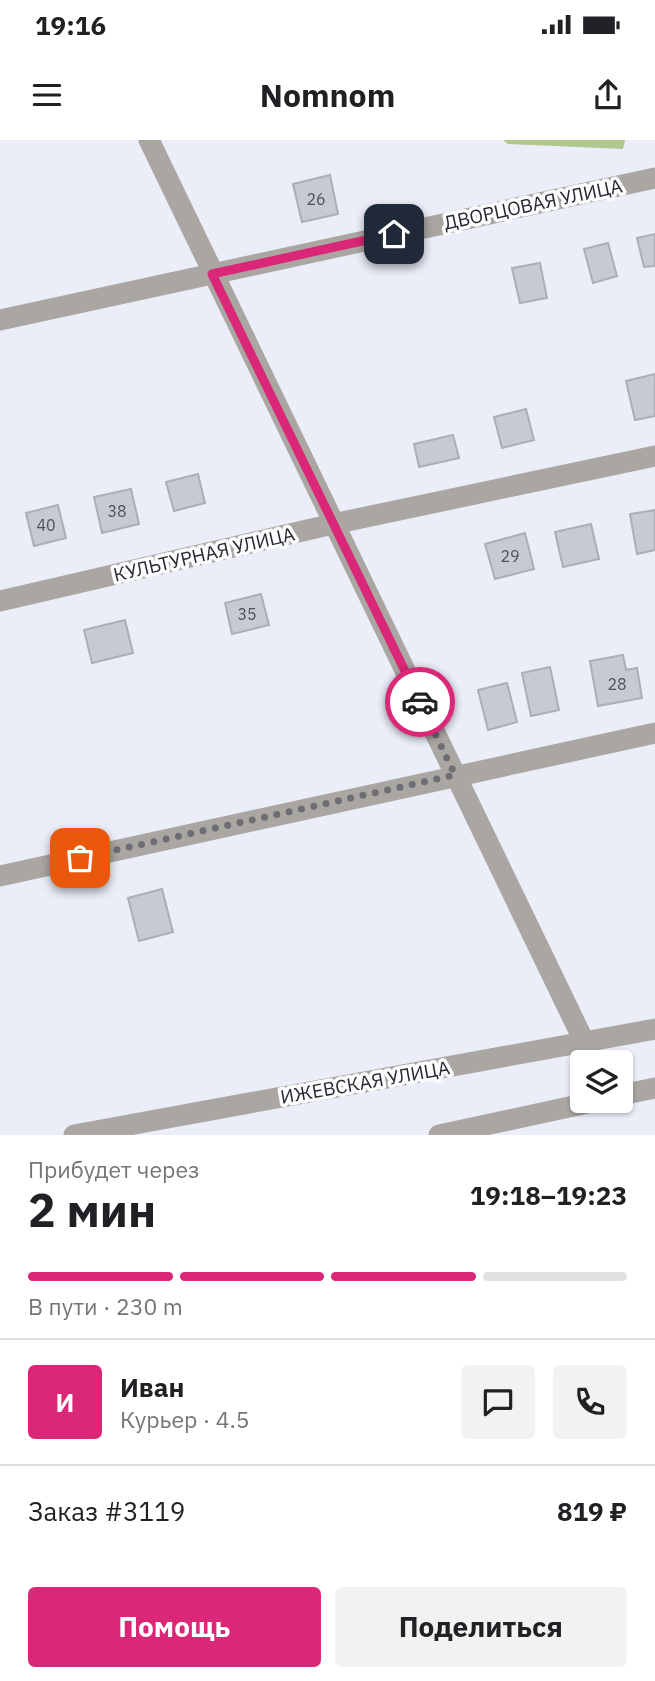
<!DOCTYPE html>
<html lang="ru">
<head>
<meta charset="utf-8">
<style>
	:root { --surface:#fff; --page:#f2f2f2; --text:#202124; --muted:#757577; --line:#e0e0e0; --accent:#db2777 }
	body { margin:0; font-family:"IBM Plex Sans",sans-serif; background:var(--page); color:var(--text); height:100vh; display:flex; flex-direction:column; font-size:26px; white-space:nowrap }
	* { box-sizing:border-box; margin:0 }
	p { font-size:23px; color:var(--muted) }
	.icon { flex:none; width:38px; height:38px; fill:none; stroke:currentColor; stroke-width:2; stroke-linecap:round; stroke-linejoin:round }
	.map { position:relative; height:995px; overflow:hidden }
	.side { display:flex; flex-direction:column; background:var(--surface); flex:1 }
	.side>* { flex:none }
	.tools { position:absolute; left:570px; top:910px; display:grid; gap:14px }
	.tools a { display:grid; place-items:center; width:63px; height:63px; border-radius:7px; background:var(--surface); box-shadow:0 2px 5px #0004; font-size:35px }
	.pin { position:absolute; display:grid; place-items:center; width:60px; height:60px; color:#fff; margin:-30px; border-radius:14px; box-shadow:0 4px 10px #0006 }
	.courier { position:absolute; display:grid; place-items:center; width:70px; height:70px; margin:-35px; border:5px solid #db2777; border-radius:50%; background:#fff; color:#222; box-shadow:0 2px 9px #0007 }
	.summary em { font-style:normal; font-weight:800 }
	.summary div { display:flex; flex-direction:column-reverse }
	.summary { display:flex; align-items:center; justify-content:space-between; height:119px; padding:0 28px }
	h1 { font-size:46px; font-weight:800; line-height:52px }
	.bar { display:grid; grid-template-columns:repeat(4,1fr); gap:10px 7px; align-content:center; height:84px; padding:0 28px }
	.bar i { height:9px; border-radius:5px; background:var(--line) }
	.bar .selected { background:var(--accent) }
	.bar p { grid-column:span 4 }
	.line { display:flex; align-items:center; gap:18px; padding:0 28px; border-top:2px solid var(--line) }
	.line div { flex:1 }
	.round { display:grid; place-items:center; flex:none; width:74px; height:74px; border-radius:7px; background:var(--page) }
	.primary-button { display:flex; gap:14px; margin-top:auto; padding:14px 28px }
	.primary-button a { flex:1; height:80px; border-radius:7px; background:var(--accent); color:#fff; font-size:28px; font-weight:800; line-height:80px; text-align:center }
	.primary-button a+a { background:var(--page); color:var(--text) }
	.status { display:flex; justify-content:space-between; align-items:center; height:49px; padding:0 35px; background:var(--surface); direction:ltr }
	.status svg { height:19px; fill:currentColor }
	header { display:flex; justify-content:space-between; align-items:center; height:91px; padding:0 28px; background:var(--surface); font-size:32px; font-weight:800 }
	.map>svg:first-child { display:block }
	.green { fill:#b0c790 }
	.building { fill:#c7cad5; stroke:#abaeb8; stroke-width:2 }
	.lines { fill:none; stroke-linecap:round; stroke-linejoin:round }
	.minor { stroke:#aaa7a3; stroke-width:21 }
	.done { stroke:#6c6e74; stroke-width:7; stroke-dasharray:0 12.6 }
	.route { stroke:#db2777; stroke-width:9 }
	.labels { text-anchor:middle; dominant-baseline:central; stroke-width:7; stroke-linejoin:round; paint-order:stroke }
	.number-label { font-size:16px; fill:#505157 }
	.street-label { font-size:19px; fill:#28292d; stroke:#fbfcfe }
</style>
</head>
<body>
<div class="status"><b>19:16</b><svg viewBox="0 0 49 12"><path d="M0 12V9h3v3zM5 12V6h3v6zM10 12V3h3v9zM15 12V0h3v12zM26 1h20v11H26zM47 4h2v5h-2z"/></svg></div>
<header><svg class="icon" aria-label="menu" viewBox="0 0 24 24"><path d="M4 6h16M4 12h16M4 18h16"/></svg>Nomnom<svg class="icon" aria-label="share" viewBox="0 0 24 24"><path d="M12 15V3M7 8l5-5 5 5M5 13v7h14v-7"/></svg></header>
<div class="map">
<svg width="655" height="995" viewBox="0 0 655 995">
	<rect width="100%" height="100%" fill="#ebeef9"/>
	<path class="green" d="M 503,0 L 625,0 L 623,9 L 508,4 Z"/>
	<path class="building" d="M 330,35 L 338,74 L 302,82 L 293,44 Z
		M 655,94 L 655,126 L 644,127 L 637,98 Z
		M 608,103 L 617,136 L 593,143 L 584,109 Z
		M 540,123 L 547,158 L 520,163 L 512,128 Z
		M 655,234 L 655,276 L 635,280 L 626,241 Z
		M 526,269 L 534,300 L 502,308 L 494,277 Z
		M 453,295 L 459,318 L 419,327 L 414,304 Z
		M 198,334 L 205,363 L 174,371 L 166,342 Z
		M 131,349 L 139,384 L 102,393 L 94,357 Z
		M 58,365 L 66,398 L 34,406 L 26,373 Z
		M 655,370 L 655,410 L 637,414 L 630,374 Z
		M 591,384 L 599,419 L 563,427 L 555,392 Z
		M 525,393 L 534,429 L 495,439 L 485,404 Z
		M 261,454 L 269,485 L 232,494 L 225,463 Z
		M 125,480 L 133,513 L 92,523 L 84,490 Z
		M 623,515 L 626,530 L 637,528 L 642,558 L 598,566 L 590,521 Z
		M 550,527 L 559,570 L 531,576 L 522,533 Z
		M 507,543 L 517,582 L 488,590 L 478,550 Z
		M 162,749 L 173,792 L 139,801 L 128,758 Z"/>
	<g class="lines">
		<path class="minor" d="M 149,0 L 594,922
			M 0,180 L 655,38
			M 0,461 L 333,384 L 655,316
			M 0,736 L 655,593
			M 621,955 L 655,948
			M 74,995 L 655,889
			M 439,995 L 597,961"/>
	</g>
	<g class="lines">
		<path class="done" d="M 80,718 L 455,635 L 420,562"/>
		<path class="route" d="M 394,94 L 212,134 L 420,562"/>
	</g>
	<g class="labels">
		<g class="number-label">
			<text x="316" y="59">26</text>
			<text x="117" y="371">38</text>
			<text x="46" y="385">40</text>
			<text x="510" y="416">29</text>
			<text x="247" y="474">35</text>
			<text x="617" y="544">28</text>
		</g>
		<g class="street-label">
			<text transform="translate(533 64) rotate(-12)">ДВОРЦОВАЯ УЛИЦА</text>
			<text transform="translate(204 414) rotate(-13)">КУЛЬТУРНАЯ УЛИЦА</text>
			<text transform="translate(365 942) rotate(-10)">ИЖЕВСКАЯ УЛИЦА</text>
		</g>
	</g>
</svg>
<div class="tools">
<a><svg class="icon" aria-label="layers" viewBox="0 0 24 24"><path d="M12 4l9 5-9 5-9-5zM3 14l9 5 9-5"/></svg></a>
</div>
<div class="pin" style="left:80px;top:718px;background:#ea580c"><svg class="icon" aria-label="bag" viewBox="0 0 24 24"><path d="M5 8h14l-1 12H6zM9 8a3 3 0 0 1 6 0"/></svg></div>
<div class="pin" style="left:394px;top:94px;background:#1f2937"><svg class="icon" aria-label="home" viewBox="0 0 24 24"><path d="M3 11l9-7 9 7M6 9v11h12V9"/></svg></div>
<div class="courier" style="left:420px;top:562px"><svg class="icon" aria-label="car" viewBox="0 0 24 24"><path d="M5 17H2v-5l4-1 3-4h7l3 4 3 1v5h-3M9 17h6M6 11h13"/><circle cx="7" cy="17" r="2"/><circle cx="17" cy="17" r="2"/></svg></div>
</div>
<section class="side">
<div class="summary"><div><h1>2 мин</h1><p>Прибудет через</p></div><em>19:18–19:23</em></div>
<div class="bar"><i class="selected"></i><i class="selected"></i><i class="selected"></i><i></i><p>В пути · 230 m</p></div>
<div class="line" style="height:126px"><b class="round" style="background:var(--accent);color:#fff">И</b><div><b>Иван</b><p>Курьер · 4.5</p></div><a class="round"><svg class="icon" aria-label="chat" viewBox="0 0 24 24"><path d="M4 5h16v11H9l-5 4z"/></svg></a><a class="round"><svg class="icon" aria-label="phone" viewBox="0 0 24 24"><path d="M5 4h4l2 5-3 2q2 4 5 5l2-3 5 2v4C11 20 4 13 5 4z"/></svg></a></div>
<div class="line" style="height:91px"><div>Заказ #3119</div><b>819 ₽</b></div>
<div class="primary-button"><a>Помощь</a><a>Поделиться</a></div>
</section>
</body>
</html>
